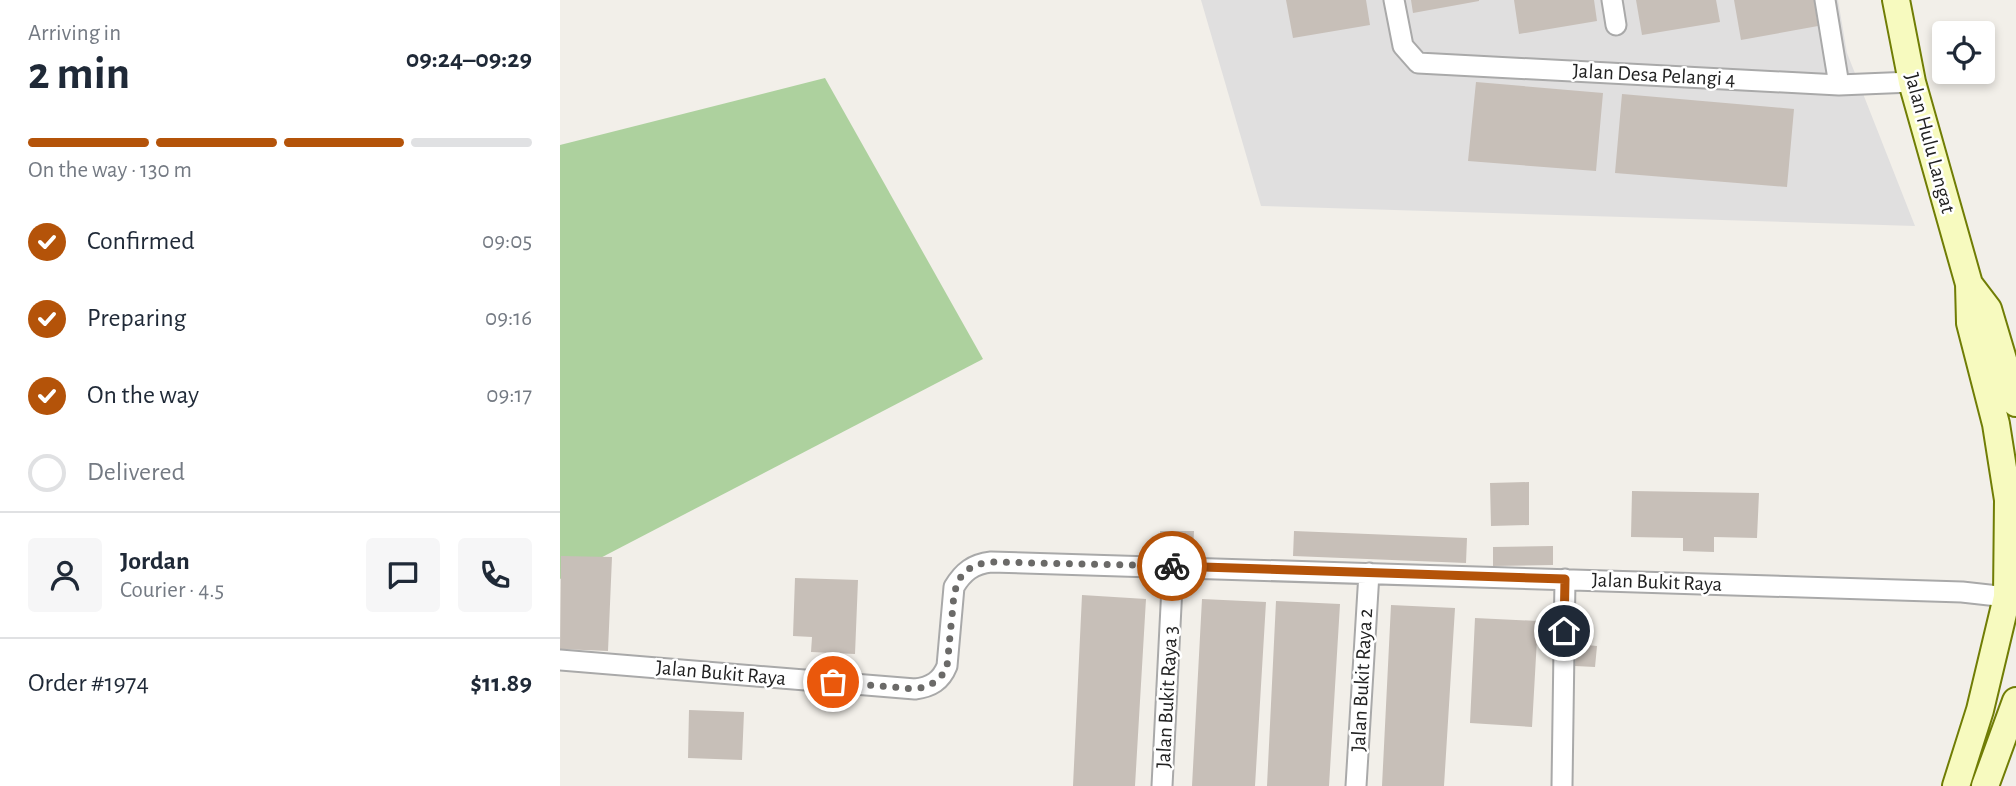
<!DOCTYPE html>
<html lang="en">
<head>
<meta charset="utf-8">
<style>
	:root { --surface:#fff; --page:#f6f6f7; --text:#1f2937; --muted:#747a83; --line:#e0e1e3; --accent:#b45309 }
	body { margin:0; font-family:"Alegreya Sans",sans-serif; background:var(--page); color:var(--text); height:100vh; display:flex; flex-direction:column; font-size:26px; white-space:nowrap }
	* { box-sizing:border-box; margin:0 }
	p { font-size:23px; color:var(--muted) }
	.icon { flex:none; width:38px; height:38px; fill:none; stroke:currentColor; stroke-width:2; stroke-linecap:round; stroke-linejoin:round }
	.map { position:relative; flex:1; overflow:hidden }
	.details { display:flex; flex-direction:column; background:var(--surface); width:560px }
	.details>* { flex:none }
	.tools { position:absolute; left:1372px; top:21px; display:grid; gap:14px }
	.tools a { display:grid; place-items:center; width:63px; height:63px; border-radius:7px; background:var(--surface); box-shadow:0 4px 10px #0003; font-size:35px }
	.pin { position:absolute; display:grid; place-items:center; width:60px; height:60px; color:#fff; margin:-30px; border:4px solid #fff; border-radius:50%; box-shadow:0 2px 7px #0007 }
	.courier { position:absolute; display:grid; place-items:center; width:70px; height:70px; margin:-35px; border:5px solid #b45309; border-radius:50%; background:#fff; color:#222; box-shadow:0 2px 9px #0007 }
	.head em { font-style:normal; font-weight:700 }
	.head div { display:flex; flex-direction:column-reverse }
	.head { display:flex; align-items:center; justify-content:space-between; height:119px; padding:0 28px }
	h1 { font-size:46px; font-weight:700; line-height:52px }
	.bar { display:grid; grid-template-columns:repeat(4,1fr); gap:10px 7px; align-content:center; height:84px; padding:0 28px }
	.bar i { height:9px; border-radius:5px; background:var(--line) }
	.bar .active { background:var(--accent) }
	.bar p { grid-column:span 4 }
	.line { display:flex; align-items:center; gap:18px; padding:0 28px; border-top:2px solid var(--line) }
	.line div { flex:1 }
	.round { display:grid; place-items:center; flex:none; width:74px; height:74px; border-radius:7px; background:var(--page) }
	ol { padding:0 28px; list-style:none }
	li { display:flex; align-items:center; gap:21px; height:77px }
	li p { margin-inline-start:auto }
	li .icon { padding:7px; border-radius:50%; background:var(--accent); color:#fff; stroke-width:4 }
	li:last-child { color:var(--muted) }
	li i { width:38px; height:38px; border:4px solid var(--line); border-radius:50% }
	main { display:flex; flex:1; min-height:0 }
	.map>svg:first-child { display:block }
	.residential { fill:#e0dfdf }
	.forest { fill:#add19e }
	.building { fill:#c7bfb8 }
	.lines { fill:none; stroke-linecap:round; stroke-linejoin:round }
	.minor-casing { stroke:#a9a9a9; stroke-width:23 }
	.secondary-casing { stroke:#707d05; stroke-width:30 }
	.minor { stroke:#fff; stroke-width:19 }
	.secondary { stroke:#f7fabf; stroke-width:26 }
	.done { stroke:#6b6a68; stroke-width:7; stroke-dasharray:0 12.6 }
	.route { stroke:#b45309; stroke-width:9 }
	.labels { text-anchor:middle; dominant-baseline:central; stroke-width:5; stroke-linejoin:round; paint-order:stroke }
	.street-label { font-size:21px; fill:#222; stroke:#fff }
</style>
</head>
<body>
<main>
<section class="details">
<div class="head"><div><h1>2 min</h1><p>Arriving in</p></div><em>09:24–09:29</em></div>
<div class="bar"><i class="active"></i><i class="active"></i><i class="active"></i><i></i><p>On the way · 130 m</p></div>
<ol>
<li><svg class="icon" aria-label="check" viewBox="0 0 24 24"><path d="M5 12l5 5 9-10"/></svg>Confirmed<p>09:05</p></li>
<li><svg class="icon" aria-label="check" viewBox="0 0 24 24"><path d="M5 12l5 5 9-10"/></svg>Preparing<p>09:16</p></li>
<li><svg class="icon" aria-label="check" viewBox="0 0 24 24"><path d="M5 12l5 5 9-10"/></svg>On the way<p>09:17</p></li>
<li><i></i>Delivered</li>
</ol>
<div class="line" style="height:126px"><a class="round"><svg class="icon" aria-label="person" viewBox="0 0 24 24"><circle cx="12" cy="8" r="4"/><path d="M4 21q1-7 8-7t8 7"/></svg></a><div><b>Jordan</b><p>Courier · 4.5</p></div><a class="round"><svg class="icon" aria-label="chat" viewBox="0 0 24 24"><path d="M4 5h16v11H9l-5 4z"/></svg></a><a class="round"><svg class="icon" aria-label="phone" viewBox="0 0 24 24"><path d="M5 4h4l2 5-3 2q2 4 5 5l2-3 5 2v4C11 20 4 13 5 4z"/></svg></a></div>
<div class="line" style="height:91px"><div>Order #1974</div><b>$11.89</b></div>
</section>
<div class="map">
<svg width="1456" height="786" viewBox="0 0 1456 786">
	<rect width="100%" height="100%" fill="#f2efe9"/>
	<path class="residential" d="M 641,0 L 1278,0 L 1287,53 L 1355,226 L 701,206 Z"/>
	<path class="forest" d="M 265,78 L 423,359 L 0,579 L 0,145 Z"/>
	<path class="building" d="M 726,0 L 806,0 L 810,25 L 733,38 Z
		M 851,0 L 919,0 L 919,1 L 853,13 Z
		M 954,0 L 1034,0 L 1037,21 L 959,34 Z
		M 1076,0 L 1156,0 L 1160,22 L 1082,35 Z
		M 1174,0 L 1254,0 L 1258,26 L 1181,40 Z
		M 916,82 L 1043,93 L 1036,171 L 908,161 Z
		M 1062,94 L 1234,109 L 1227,187 L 1055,173 Z
		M 969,482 L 969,525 L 931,526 L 930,483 Z
		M 1072,491 L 1199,493 L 1197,538 L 1154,537 L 1154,552 L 1123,551 L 1123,538 L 1071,537 Z
		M 600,531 L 634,531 L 633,551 L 600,550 Z
		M 734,531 L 907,538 L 906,563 L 733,556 Z
		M 993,546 L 993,565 L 933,566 L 933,547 Z
		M 1,556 L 52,557 L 48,651 L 0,649 Z
		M 235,578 L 298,580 L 295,654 L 251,652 L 252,637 L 233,636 Z
		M 522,595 L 586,599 L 575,786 L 513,786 Z
		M 642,599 L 706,602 L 695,786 L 632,786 Z
		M 716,601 L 780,604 L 769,786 L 707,786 Z
		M 831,605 L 895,608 L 884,786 L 822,786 Z
		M 915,618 L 978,621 L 972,727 L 910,723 Z
		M 1016,644 L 1037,646 L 1035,667 L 1015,666 Z
		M 129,710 L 184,712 L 182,760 L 128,758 Z"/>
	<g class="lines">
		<g class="minor-casing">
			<path id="minor" d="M 834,0 L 843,46 L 858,63 L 1279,85 L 1352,82
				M 1052,0 L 1056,25
				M 1265,0 L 1279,85
				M 0,660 L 355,689 C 371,687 381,681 387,666 L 394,587 C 403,572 413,564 431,562 L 1402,592 L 1447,597
				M 602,786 L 613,566
				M 796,786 L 809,573
				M 1002,786 L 1005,579"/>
		</g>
		<g class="secondary-casing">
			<path id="secondary" d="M 1336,0 L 1352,82 L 1409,284 L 1410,323 L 1436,424 L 1448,500 L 1447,597 L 1420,710 L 1396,786
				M 1409,284 L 1428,309 L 1456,403
				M 1425,786 L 1456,701"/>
		</g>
		<use href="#minor" class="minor"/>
		<use href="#secondary" class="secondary"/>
	</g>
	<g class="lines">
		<path class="done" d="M 273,682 L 355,689 C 371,686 381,681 387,666 C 389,649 390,633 392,617 C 394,587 396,566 431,562 L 612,566"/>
		<path class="route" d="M 612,566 L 1005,579 L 1004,631"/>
	</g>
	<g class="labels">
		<g class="street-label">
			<text transform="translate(1094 75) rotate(3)">Jalan Desa Pelangi 4</text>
			<text transform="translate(1370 143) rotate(75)">Jalan Hulu Langat</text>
			<text transform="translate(1097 582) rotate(2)">Jalan Bukit Raya</text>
			<text transform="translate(161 673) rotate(5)">Jalan Bukit Raya</text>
			<text transform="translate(802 680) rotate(-87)">Jalan Bukit Raya 2</text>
			<text transform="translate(607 697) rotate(-87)">Jalan Bukit Raya 3</text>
		</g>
	</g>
</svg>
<div class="tools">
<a><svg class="icon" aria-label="locate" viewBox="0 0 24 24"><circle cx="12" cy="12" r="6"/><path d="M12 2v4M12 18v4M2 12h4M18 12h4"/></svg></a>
</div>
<div class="pin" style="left:273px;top:682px;background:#ea580c"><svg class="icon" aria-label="bag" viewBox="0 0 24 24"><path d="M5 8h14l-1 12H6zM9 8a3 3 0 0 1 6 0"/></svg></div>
<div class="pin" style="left:1004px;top:631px;background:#1f2937"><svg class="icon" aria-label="home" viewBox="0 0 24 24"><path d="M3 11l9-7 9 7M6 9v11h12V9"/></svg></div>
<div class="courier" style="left:612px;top:566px"><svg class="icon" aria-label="bike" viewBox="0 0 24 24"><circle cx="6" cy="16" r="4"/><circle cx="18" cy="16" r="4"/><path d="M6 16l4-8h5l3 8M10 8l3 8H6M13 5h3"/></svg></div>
</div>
</main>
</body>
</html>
